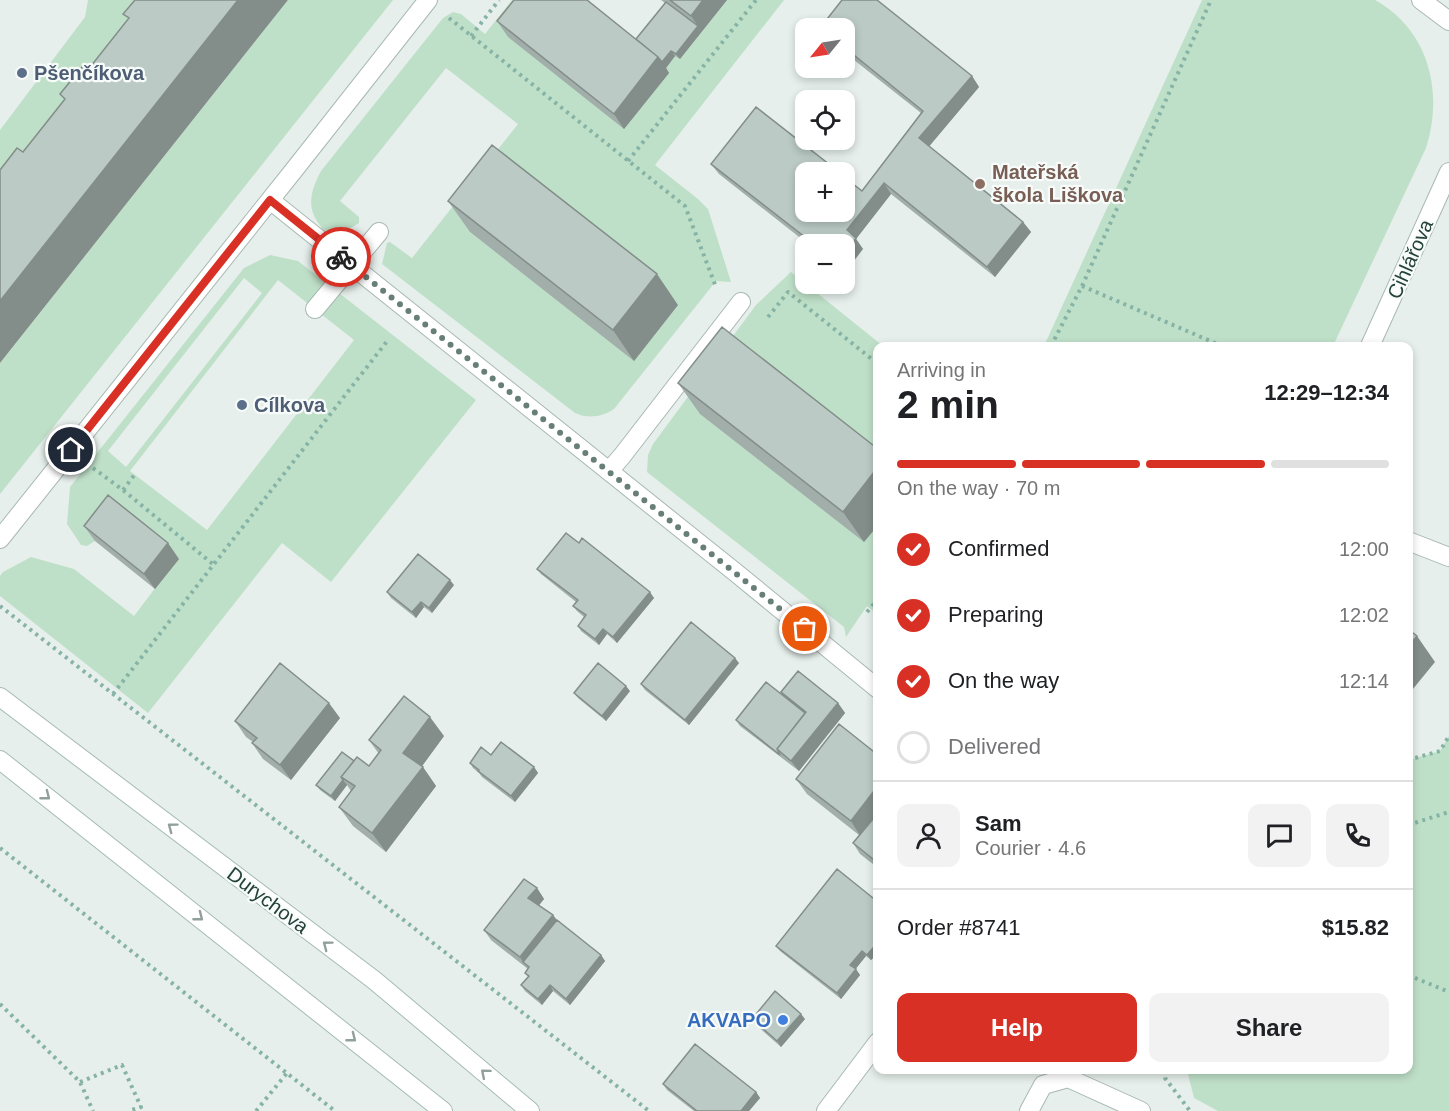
<!DOCTYPE html>
<html lang="en">
<head>
<meta charset="utf-8">
<style>
	:root { --surface:#fff; --page:#f2f2f2; --text:#202124; --muted:#757577; --line:#e0e0e0; --accent:#d93025 }
	body { margin:0; font-family:Helvetica,sans-serif; background:var(--page); color:var(--text); height:100vh; display:flex; flex-direction:column; font-size:22px; white-space:nowrap }
	* { box-sizing:border-box; margin:0 }
	p { font-size:20px; color:var(--muted) }
	.icon { flex:none; width:33px; height:33px; fill:none; stroke:currentColor; stroke-width:2; stroke-linecap:round; stroke-linejoin:round }
	.map { position:relative; flex:1; overflow:hidden }
	.sheet { position:absolute; left:873px; top:342px; width:540px; height:732px; display:flex; flex-direction:column; background:var(--surface); border-radius:12px; box-shadow:0 3px 9px #0003 }
	.sheet>* { flex:none }
	.needle { width:39px; rotate:240deg }
	.tools { position:absolute; left:795px; top:18px; display:grid; gap:12px }
	.tools a { display:grid; place-items:center; width:60px; height:60px; border-radius:12px; background:var(--surface); box-shadow:0 3px 9px #0003; font-size:30px }
	.pin { position:absolute; display:grid; place-items:center; width:51px; height:51px; color:#fff; margin:-26px; border:3px solid #fff; border-radius:50%; box-shadow:0 2px 6px #0007 }
	.courier { position:absolute; display:grid; place-items:center; width:60px; height:60px; margin:-30px; border:4px solid #d93025; border-radius:50%; background:#fff; color:#222; box-shadow:0 2px 8px #0007 }
	.head em { font-style:normal; font-weight:700 }
	.head div { display:flex; flex-direction:column-reverse }
	.head { display:flex; align-items:center; justify-content:space-between; height:102px; padding:0 24px }
	h1 { font-size:39px; font-weight:700; line-height:45px }
	.bar { display:grid; grid-template-columns:repeat(4,1fr); gap:9px 6px; align-content:center; height:72px; padding:0 24px }
	.bar i { height:8px; border-radius:4px; background:var(--line) }
	.bar .current { background:var(--accent) }
	.bar p { grid-column:span 4 }
	.line { display:flex; align-items:center; gap:15px; padding:0 24px; border-top:2px solid var(--line) }
	.line div { flex:1 }
	.round { display:grid; place-items:center; flex:none; width:63px; height:63px; border-radius:12px; background:var(--page) }
	ol { padding:0 24px; list-style:none }
	li { display:flex; align-items:center; gap:18px; height:66px }
	li p { margin-inline-start:auto }
	li .icon { padding:6px; border-radius:50%; background:var(--accent); color:#fff; stroke-width:4 }
	li:last-child { color:var(--muted) }
	li i { width:33px; height:33px; border:3px solid var(--line); border-radius:50% }
	.button { display:flex; gap:12px; margin-top:auto; padding:12px 24px }
	.button a { flex:1; height:69px; border-radius:12px; background:var(--accent); color:#fff; font-size:24px; font-weight:700; line-height:69px; text-align:center }
	.button a+a { background:var(--page); color:var(--text) }
	.map>svg:first-child { display:block }
	.green { fill:#bfe0c8; fill-rule:evenodd }
	.lines { fill:none; stroke-linecap:round; stroke-linejoin:round }
	.lane-casing { stroke:#a8b8b2; stroke-width:20 }
	.street-casing { stroke:#a8b8b2; stroke-width:20 }
	.secondary-casing { stroke:#a4bbb3; stroke-width:20 }
	.path { stroke:#86b3a5; stroke-width:4; stroke-dasharray:3 4.5; stroke-linecap:butt }
	.lane { stroke:#fff; stroke-width:18 }
	.street { stroke:#fff; stroke-width:18 }
	.secondary { stroke:#fff; stroke-width:18 }
	.wall { fill:#a1aea9 }
	.shaded-wall { fill:#838d89 }
	.building { fill:#bbcac4; stroke:#838d89; stroke-width:1.5 }
	.oneway { stroke:#92a09c }
	.done { stroke:#687f78; stroke-width:6; stroke-dasharray:0 10.8 }
	.route { stroke:#d93025; stroke-width:8 }
	.service-dot { fill:#5c6f8a; stroke:#f7fbf9; stroke-width:2 }
	.education-dot { fill:#8d6e63; stroke:#f7fbf9; stroke-width:2 }
	.shop-dot { fill:#3f7fe0; stroke:#f7fbf9; stroke-width:2 }
	.labels { text-anchor:middle; dominant-baseline:central; stroke-width:4.5; stroke-linejoin:round; paint-order:stroke }
	.service-label { font-size:20px; font-weight:bold; fill:#4e5e75; stroke:#f7fbf9; text-anchor:start }
	.education-label { font-size:20px; font-weight:bold; fill:#785e54; stroke:#f7fbf9; text-anchor:start }
	.street-label { font-size:20px; fill:#24423a; stroke:#f7fbf9 }
	.shop-label { font-size:20px; font-weight:bold; fill:#366cbe; stroke:#f7fbf9; text-anchor:end }
</style>
</head>
<body>
<div class="map">
<svg width="1449" height="1111" viewBox="0 0 1449 1111">
	<rect width="100%" height="100%" fill="#e6efeb"/>
	<path class="green" d="M 88,0 L 193,0 L 0,243 L 0,130 L 85,17 Z
		M 288,0 L 393,0 L 0,494 L 0,363 Z
		M 512,0 L 537,0 L 665,69 L 675,56 L 680,59 L 727,0 L 784,0 L 655,165 L 698,199 L 708,209 L 731,282 L 716,281 L 614,409 C 602,417 588,419 575,413 L 382,264 L 387,243 L 390,242 L 412,258 L 518,124 L 446,68 L 340,201 L 359,217 L 359,223 C 347,231 337,234 323,230 C 320,225 315,219 313,213 C 308,199 314,184 321,171 L 443,18 L 453,12 L 461,14 L 485,34 ZM 470,232 L 678,304 L 678,305 L 634,360 Z
		M 1202,0 L 1375,0 C 1429,30 1444,92 1426,148 L 1333,346 L 1044,346 Z
		M 270,255 L 298,261 L 476,400 L 331,582 L 282,543 L 148,713 L 0,596 L 0,576 L 3,572 L 31,557 L 74,569 L 134,616 L 178,558 L 95,541 L 87,546 L 81,545 L 67,524 L 70,487 L 244,268 ZM 244,278 L 262,293 L 126,467 L 108,451 ZM 278,280 L 354,340 L 207,530 L 130,471 Z
		M 791,272 L 883,346 L 878,346 L 877,463 L 864,542 L 877,525 L 877,614 L 867,606 L 846,637 L 844,627 L 647,472 L 648,455 L 653,444 L 756,305 Z
		M 1449,736 L 1449,1111 L 1218,1111 L 1194,1098 L 1187,1070 L 1408,1070 L 1409,760 L 1440,751 Z"/>
	<g class="lines">
		<g class="lane-casing">
			<path id="lane" d="M 315,309 L 379,232
				M 609,471 L 622,456 L 741,302
				M 1408,541 L 1449,557
				M 1029,1111 L 1043,1085 L 1068,1078 L 1141,1111"/>
		</g>
		<g class="street-casing">
			<path id="street" d="M 1421,0 L 1449,21
				M 270,200 L 735,572 L 878,689
				M 1370,346 L 1449,172
				M 0,539 L 294,170 L 428,0
				M 826,1111 L 878,1042"/>
		</g>
		<g class="secondary-casing">
			<path id="secondary" d="M 0,697 L 374,980 L 530,1111
				M 0,760 L 443,1111"/>
		</g>
		<path class="path" d="M 449,18 L 685,206 L 716,287
			M 471,36 L 499,0
			M 628,161 L 756,0
			M 1082,286 L 1222,346
			M 768,317 L 788,292 L 878,364
			M 1051,346 L 1082,286 L 1211,0
			M 93,468 L 123,490 L 214,565
			M 123,490 L 135,474
			M 0,606 L 649,1111
			M 867,612 L 878,599
			M 113,694 L 388,340
			M 1408,760 L 1440,751 L 1449,736
			M 1408,825 L 1449,812
			M 0,848 L 335,1111
			M 1408,975 L 1449,992
			M 0,1004 L 80,1082 L 93,1111
			M 1164,1070 L 1165,1078 L 1190,1111
			M 80,1082 L 122,1065 L 141,1107 L 128,1111
			M 256,1111 L 287,1073"/>
		<use href="#lane" class="lane"/>
		<use href="#street" class="street"/>
		<use href="#secondary" class="secondary"/>
	</g>
	<path class="wall" d="M 514,0 L 588,0 L 588,1 L 636,39 L 665,3 L 661,0 L 727,0 L 680,59 L 675,56 L 666,68 L 669,73 L 624,129 L 508,37 L 497,21 Z
		M 844,28 L 972,76 L 979,87 L 929,146 L 1023,222 L 1031,232 L 995,277 L 891,194 L 856,239 L 863,249 L 844,244 L 808,244 L 719,174 L 711,164 L 862,191 L 921,113 L 844,52 Z
		M 448,201 L 678,305 L 634,361 L 470,232 Z
		M 678,383 L 878,449 L 878,525 L 864,542 L 700,414 Z
		M 84,526 L 179,559 L 155,589 L 95,541 Z
		M 579,543 L 654,598 L 617,643 L 607,634 L 599,645 L 581,631 L 578,626 L 584,617 L 577,611 L 573,606 L 576,602 L 541,574 L 537,569 Z
		M 454,585 L 432,613 L 424,607 L 416,618 L 391,598 L 387,592 Z
		M 739,663 L 689,725 L 645,690 L 641,684 Z
		M 630,691 L 606,721 L 578,698 L 574,693 Z
		M 781,692 L 838,703 L 845,713 L 799,771 L 740,726 L 736,720 L 784,697 Z
		M 340,718 L 291,780 L 263,759 L 252,743 L 253,742 L 246,737 L 235,721 Z
		M 444,736 L 422,766 L 436,786 L 386,852 L 353,826 L 339,807 L 351,791 L 347,785 L 335,801 L 320,790 L 316,785 L 354,761 L 369,766 L 379,754 L 369,740 Z
		M 491,755 L 534,767 L 538,773 L 515,802 L 482,777 L 479,773 L 473,768 L 470,763 Z
		M 878,755 L 878,868 L 860,854 L 853,843 L 859,835 L 807,794 L 796,779 Z
		M 537,888 L 544,899 L 539,905 L 553,915 L 557,920 L 601,955 L 605,961 L 570,1005 L 553,991 L 542,1005 L 525,991 L 521,985 L 528,977 L 525,973 L 528,969 L 491,940 L 484,930 Z
		M 878,902 L 878,953 L 871,960 L 866,956 L 855,969 L 860,975 L 841,999 L 780,951 L 776,946 Z
		M 752,1019 L 805,1019 L 781,1047 L 755,1024 Z
		M 663,1084 L 756,1092 L 760,1098 L 749,1111 L 694,1111 L 667,1090 Z"/>
	<path class="shaded-wall" d="M 238,0 L 288,0 L 0,363 L 0,301 Z
		M 703,0 L 727,0 L 680,59 L 676,54 L 698,26 L 691,16 Z
		M 671,51 L 675,56 L 666,68 L 669,73 L 624,129 L 614,114 L 658,57 Z
		M 972,76 L 979,87 L 927,149 L 919,138 Z
		M 884,183 L 891,194 L 856,239 L 863,249 L 844,274 L 844,253 L 847,230 Z
		M 1023,222 L 1031,232 L 995,277 L 987,267 Z
		M 657,274 L 678,305 L 634,361 L 613,330 Z
		M 830,284 L 838,284 L 834,288 Z
		M 878,467 L 878,525 L 864,542 L 843,512 Z
		M 168,543 L 179,559 L 155,589 L 144,574 Z
		M 450,580 L 454,585 L 432,613 L 429,608 Z
		M 650,592 L 654,598 L 617,643 L 613,637 Z
		M 421,602 L 424,607 L 416,618 L 412,612 Z
		M 603,629 L 607,634 L 599,645 L 595,639 Z
		M 1417,636 L 1435,662 L 1408,695 L 1408,647 Z
		M 735,658 L 739,663 L 689,725 L 685,720 Z
		M 626,686 L 630,691 L 606,721 L 602,716 Z
		M 329,703 L 340,718 L 291,780 L 280,765 Z
		M 838,703 L 845,713 L 799,771 L 791,761 Z
		M 430,717 L 444,736 L 417,773 L 403,753 Z
		M 423,767 L 436,786 L 386,852 L 372,833 Z
		M 534,767 L 538,773 L 515,802 L 511,796 Z
		M 343,780 L 347,785 L 335,801 L 331,796 Z
		M 874,791 L 878,797 L 878,816 L 861,837 L 851,821 Z
		M 537,888 L 544,899 L 536,909 L 528,898 Z
		M 553,915 L 561,926 L 523,962 L 520,957 Z
		M 878,942 L 878,953 L 871,960 L 867,955 Z
		M 862,951 L 866,956 L 854,971 L 850,965 Z
		M 601,955 L 605,961 L 570,1005 L 566,999 Z
		M 856,969 L 860,975 L 841,999 L 837,993 Z
		M 550,985 L 553,991 L 542,1005 L 538,999 Z
		M 801,1014 L 805,1019 L 781,1047 L 777,1041 Z
		M 756,1092 L 760,1098 L 749,1111 L 741,1111 Z"/>
	<path class="building" d="M 135,0 L 238,0 L 0,301 L 0,170 L 17,148 L 23,152 L 65,99 L 60,94 L 82,67 L 87,71 L 129,18 L 123,14 Z
		M 514,0 L 587,0 L 658,57 L 614,114 L 497,21 Z
		M 670,0 L 703,0 L 691,16 Z
		M 842,0 L 877,0 L 972,76 L 919,138 L 1023,222 L 987,267 L 884,183 L 847,230 L 856,238 L 844,253 L 844,244 L 814,244 L 711,164 L 756,107 L 839,172 L 806,172 L 806,212 L 844,212 L 844,177 L 862,191 L 923,111 L 844,47 L 844,28 L 820,28 Z
		M 666,2 L 698,26 L 676,54 L 671,51 L 662,62 L 658,57 L 636,39 Z
		M 492,145 L 657,274 L 613,330 L 448,201 Z
		M 722,327 L 878,449 L 878,467 L 843,512 L 678,383 Z
		M 108,495 L 168,543 L 144,574 L 84,526 Z
		M 566,533 L 579,543 L 582,538 L 650,592 L 613,637 L 603,629 L 595,639 L 578,626 L 586,615 L 573,606 L 578,600 L 537,569 Z
		M 418,554 L 450,580 L 429,608 L 421,602 L 412,612 L 387,592 Z
		M 691,622 L 735,658 L 685,720 L 641,684 Z
		M 1408,629 L 1417,636 L 1408,647 Z
		M 280,663 L 329,703 L 280,765 L 252,743 L 257,738 L 235,721 Z
		M 598,663 L 626,686 L 602,716 L 574,693 Z
		M 798,671 L 838,703 L 791,761 L 777,749 L 806,712 L 781,692 Z
		M 766,682 L 805,713 L 777,749 L 780,755 L 736,720 Z
		M 404,696 L 430,717 L 403,753 L 423,767 L 372,833 L 339,807 L 355,786 L 341,777 L 357,757 L 369,766 L 381,750 L 369,740 Z
		M 839,724 L 878,755 L 878,795 L 874,791 L 851,821 L 796,779 Z
		M 501,742 L 534,767 L 511,796 L 478,771 L 479,770 L 470,763 L 481,747 L 491,755 Z
		M 342,752 L 354,761 L 341,777 L 343,780 L 331,796 L 316,785 Z
		M 878,813 L 878,863 L 853,843 Z
		M 837,869 L 878,902 L 878,931 L 876,933 L 878,934 L 878,942 L 867,955 L 862,951 L 850,965 L 856,969 L 837,993 L 776,946 Z
		M 524,879 L 537,888 L 528,898 L 553,915 L 520,957 L 484,930 Z
		M 557,920 L 601,955 L 566,999 L 550,985 L 538,999 L 521,985 L 529,976 L 525,973 L 529,967 L 523,962 Z
		M 775,991 L 801,1014 L 777,1041 L 752,1019 Z
		M 695,1044 L 756,1092 L 741,1111 L 697,1111 L 663,1084 Z"/>
	<defs><path id="oneway-chevron" d="M-2-3.5L2.5 0L-2 3.5" fill="none" stroke-width="1.6" stroke-linecap="round" stroke-linejoin="round" transform="scale(1.5)"/></defs>
	<g class="oneway">
		<use href="#oneway-chevron" transform="translate(46 796) rotate(38)"/>
		<use href="#oneway-chevron" transform="translate(172 827) rotate(-143)"/>
		<use href="#oneway-chevron" transform="translate(199 917) rotate(38)"/>
		<use href="#oneway-chevron" transform="translate(327 945) rotate(-143)"/>
		<use href="#oneway-chevron" transform="translate(352 1038) rotate(38)"/>
		<use href="#oneway-chevron" transform="translate(485 1073) rotate(-140)"/>
	</g>
	<g class="lines">
		<path class="done" d="M 341,257 L 805,629"/>
		<path class="route" d="M 71,450 L 270,200 L 341,257"/>
	</g>
	<g class="service-dot">
		<circle cx="22" cy="73" r="6"/>
		<circle cx="242" cy="405" r="6"/>
	</g>
	<circle class="education-dot" cx="980" cy="184" r="6"/>
	<circle class="shop-dot" cx="783" cy="1020" r="6"/>
	<g class="labels">
		<g class="service-label">
			<text x="34" y="73">Pšenčíkova</text>
			<text x="254" y="405">Cílkova</text>
		</g>
		<g class="education-label">
			<text x="992" y="172">Mateřská<tspan x="992" dy="23">škola Liškova</tspan></text>
		</g>
		<g class="street-label">
			<text transform="translate(1410 259) rotate(-66)">Cihlářova</text>
			<text transform="translate(268 900) rotate(37)">Durychova</text>
		</g>
		<g class="shop-label">
			<text x="771" y="1020">AKVAPO</text>
		</g>
	</g>
</svg>
<div class="tools">
<a><svg class="needle" viewBox="-14 -14 28 28"><path d="M0-13l5 13h-10z" fill="#e53935"/><path d="M0 13l5-13h-10z" fill="#757577"/></svg></a>
<a><svg class="icon" aria-label="locate" viewBox="0 0 24 24"><circle cx="12" cy="12" r="6"/><path d="M12 2v4M12 18v4M2 12h4M18 12h4"/></svg></a>
<a>+</a>
<a>−</a>
</div>
<div class="pin" style="left:805px;top:629px;background:#ea580c"><svg class="icon" aria-label="bag" viewBox="0 0 24 24"><path d="M5 8h14l-1 12H6zM9 8a3 3 0 0 1 6 0"/></svg></div>
<div class="pin" style="left:71px;top:450px;background:#1f2937"><svg class="icon" aria-label="home" viewBox="0 0 24 24"><path d="M3 11l9-7 9 7M6 9v11h12V9"/></svg></div>
<div class="courier" style="left:341px;top:257px"><svg class="icon" aria-label="bike" viewBox="0 0 24 24"><circle cx="6" cy="16" r="4"/><circle cx="18" cy="16" r="4"/><path d="M6 16l4-8h5l3 8M10 8l3 8H6M13 5h3"/></svg></div>
<section class="sheet">
<div class="head"><div><h1>2 min</h1><p>Arriving in</p></div><em>12:29–12:34</em></div>
<div class="bar"><i class="current"></i><i class="current"></i><i class="current"></i><i></i><p>On the way · 70 m</p></div>
<ol>
<li><svg class="icon" aria-label="check" viewBox="0 0 24 24"><path d="M5 12l5 5 9-10"/></svg>Confirmed<p>12:00</p></li>
<li><svg class="icon" aria-label="check" viewBox="0 0 24 24"><path d="M5 12l5 5 9-10"/></svg>Preparing<p>12:02</p></li>
<li><svg class="icon" aria-label="check" viewBox="0 0 24 24"><path d="M5 12l5 5 9-10"/></svg>On the way<p>12:14</p></li>
<li><i></i>Delivered</li>
</ol>
<div class="line" style="height:108px"><a class="round"><svg class="icon" aria-label="person" viewBox="0 0 24 24"><circle cx="12" cy="8" r="4"/><path d="M4 21q1-7 8-7t8 7"/></svg></a><div><b>Sam</b><p>Courier · 4.6</p></div><a class="round"><svg class="icon" aria-label="chat" viewBox="0 0 24 24"><path d="M4 5h16v11H9l-5 4z"/></svg></a><a class="round"><svg class="icon" aria-label="phone" viewBox="0 0 24 24"><path d="M5 4h4l2 5-3 2q2 4 5 5l2-3 5 2v4C11 20 4 13 5 4z"/></svg></a></div>
<div class="line" style="height:78px"><div>Order #8741</div><b>$15.82</b></div>
<div class="button"><a>Help</a><a>Share</a></div>
</section>
</div>
</body>
</html>
